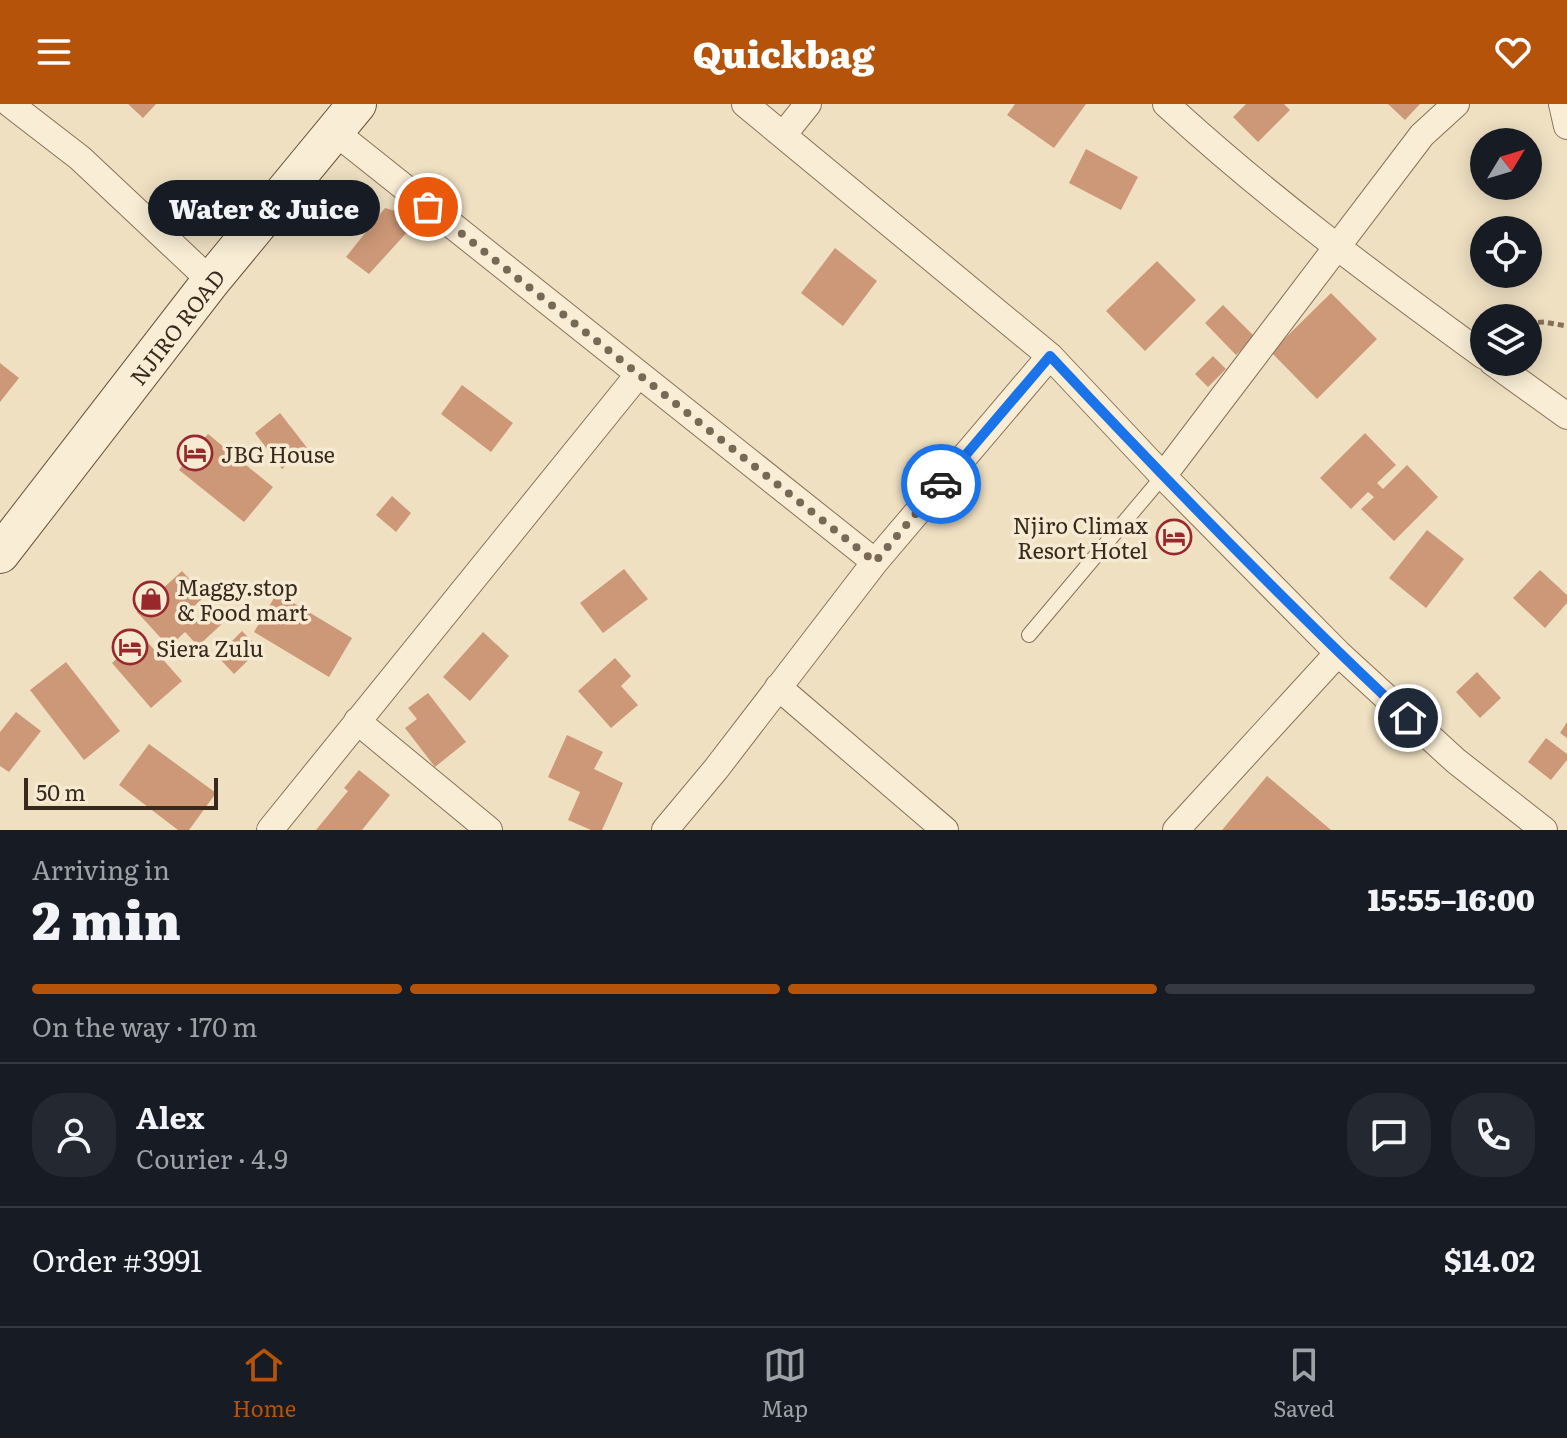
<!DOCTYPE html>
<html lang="en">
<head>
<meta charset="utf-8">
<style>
	:root { --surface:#171b24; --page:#242831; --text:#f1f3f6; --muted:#9ea1a6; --line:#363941; --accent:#b45309 }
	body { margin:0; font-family:Literata,serif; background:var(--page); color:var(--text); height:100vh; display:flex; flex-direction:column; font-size:30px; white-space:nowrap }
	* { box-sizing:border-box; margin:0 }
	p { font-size:26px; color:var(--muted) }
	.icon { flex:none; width:44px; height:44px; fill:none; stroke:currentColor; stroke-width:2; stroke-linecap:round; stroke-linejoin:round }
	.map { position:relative; height:726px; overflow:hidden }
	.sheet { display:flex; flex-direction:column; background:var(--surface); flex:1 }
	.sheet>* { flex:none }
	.needle { width:52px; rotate:52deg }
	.tools { position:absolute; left:1470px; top:24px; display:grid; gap:16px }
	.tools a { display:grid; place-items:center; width:72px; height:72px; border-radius:50%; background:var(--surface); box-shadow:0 4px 20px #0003; font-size:40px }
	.scale { position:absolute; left:24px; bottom:20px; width:194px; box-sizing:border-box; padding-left:8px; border:4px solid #38291d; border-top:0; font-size:22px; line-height:28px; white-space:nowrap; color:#38291d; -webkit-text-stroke:6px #f6ead2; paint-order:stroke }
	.pin { position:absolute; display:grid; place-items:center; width:68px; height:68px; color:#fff; margin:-34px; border:4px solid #fff; border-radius:50%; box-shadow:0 2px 8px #0007 }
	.courier { position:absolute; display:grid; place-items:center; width:80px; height:80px; margin:-40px; border:6px solid #1a73e8; border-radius:50%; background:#fff; color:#222; box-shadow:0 2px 10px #0007 }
	.bubble { position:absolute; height:56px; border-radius:28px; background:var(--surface); box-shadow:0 4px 20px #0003; font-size:26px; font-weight:800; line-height:56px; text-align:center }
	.summary em { font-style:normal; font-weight:800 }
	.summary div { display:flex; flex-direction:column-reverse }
	.summary { display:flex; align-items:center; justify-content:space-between; height:136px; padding:0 32px }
	h1 { font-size:52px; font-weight:800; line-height:60px }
	.bar { display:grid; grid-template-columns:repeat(4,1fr); gap:12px 8px; align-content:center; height:96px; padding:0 32px }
	.bar i { height:10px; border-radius:6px; background:var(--line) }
	.bar .on { background:var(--accent) }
	.bar p { grid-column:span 4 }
	.line { display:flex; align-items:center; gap:20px; padding:0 32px; border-top:2px solid var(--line) }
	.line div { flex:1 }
	.round { display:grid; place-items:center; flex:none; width:84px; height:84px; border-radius:32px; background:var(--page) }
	header { display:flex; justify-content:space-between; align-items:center; height:104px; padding:0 32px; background:var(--accent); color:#fff; font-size:36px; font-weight:800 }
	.tabs { display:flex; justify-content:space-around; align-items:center; height:112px; border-top:2px solid var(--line); background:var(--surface); font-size:22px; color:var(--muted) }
	.tabs a { display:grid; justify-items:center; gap:4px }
	.tabs .on { color:var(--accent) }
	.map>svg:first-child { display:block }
	.building { fill:#cd9877 }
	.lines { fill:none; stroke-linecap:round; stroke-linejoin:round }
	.lane-casing { stroke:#897159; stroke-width:16 }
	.street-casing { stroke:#897159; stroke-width:28 }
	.secondary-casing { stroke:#6a523c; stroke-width:40 }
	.path { stroke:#897159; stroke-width:5; stroke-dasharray:6 4; stroke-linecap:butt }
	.lane { stroke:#f9edd5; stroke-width:14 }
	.street { stroke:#f9edd5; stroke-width:26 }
	.secondary { stroke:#f9edd5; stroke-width:38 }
	.done { stroke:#786957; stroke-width:8; stroke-dasharray:0 14.4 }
	.route { stroke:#1a73e8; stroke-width:10 }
	.labels { text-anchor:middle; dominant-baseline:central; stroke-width:7; stroke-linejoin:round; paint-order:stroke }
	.street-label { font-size:22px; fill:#38291d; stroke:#f6ead2 }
	.poi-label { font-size:22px; fill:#38291d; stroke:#f6ead2; text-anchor:start }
</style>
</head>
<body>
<header><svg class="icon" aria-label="menu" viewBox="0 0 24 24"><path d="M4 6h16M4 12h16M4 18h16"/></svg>Quickbag<svg class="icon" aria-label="heart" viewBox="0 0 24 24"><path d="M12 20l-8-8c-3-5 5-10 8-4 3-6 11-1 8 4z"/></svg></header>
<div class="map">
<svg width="1567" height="726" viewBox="0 0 1567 726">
	<rect width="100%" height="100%" fill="#efe0c2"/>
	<path class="building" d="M 128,0 L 156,0 L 143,14 Z
		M 1015,0 L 1086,0 L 1054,44 L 1007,11 Z
		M 1246,0 L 1284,0 L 1290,6 L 1258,38 L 1233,13 Z
		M 1388,0 L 1420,0 L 1405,16 Z
		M 1086,45 L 1138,73 L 1121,106 L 1069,79 Z
		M 385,104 L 420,114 L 369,170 L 346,153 Z
		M 835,144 L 877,177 L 843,222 L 801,189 Z
		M 1157,157 L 1196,196 L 1145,247 L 1106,207 Z
		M 1331,189 L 1377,235 L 1317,295 L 1271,248 Z
		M 1223,201 L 1255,233 L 1236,251 L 1205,219 Z
		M 1213,252 L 1226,265 L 1208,283 L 1195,270 Z
		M 0,259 L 19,274 L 0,298 Z
		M 462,281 L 513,319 L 491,348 L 441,310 Z
		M 280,309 L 308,345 L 282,365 L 255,329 Z
		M 1365,329 L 1396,361 L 1377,379 L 1383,385 L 1407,361 L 1438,393 L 1394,437 L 1361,405 L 1374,393 L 1368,388 L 1351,405 L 1320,374 Z
		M 208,330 L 273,383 L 244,418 L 179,366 Z
		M 392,392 L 411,409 L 396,428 L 376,411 Z
		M 1427,426 L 1464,455 L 1426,504 L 1389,474 Z
		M 624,465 L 648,495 L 603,529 L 580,499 Z
		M 1540,466 L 1567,491 L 1567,499 L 1545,524 L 1513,494 Z
		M 182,467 L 205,492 L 188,508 L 195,516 L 211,502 L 225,517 L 198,542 L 185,528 L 169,543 L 137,508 Z
		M 277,489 L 352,534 L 329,573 L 254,528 Z
		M 242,527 L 260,545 L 234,570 L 217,552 Z
		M 483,528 L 509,552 L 470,597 L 443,573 Z
		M 142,532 L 182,577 L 151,604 L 112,559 Z
		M 615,554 L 631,572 L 621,582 L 638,601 L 611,624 L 578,587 Z
		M 66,558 L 120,627 L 84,656 L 30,586 Z
		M 1477,568 L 1501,594 L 1480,614 L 1456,588 Z
		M 428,589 L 466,638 L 435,663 L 405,624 L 417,615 L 408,604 Z
		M 16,608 L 41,627 L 9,668 L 0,662 L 0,628 Z
		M 1567,618 L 1567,634 L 1560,629 Z
		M 567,631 L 603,648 L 594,665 L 623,679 L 602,726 L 591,726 L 568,716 L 580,688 L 548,673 Z
		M 1546,634 L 1567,650 L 1567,656 L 1551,676 L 1528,658 Z
		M 149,640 L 216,689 L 189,726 L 178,726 L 119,681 Z
		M 359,666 L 390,691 L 362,726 L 316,726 L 348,687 L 344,684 Z
		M 1267,672 L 1331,726 L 1222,726 Z"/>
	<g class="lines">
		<g class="lane-casing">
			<path id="lane" d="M 1029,531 L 1163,372"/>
		</g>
		<g class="street-casing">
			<path id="street" d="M 10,0 L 80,54 L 211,177
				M 745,0 L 1050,252 L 1163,372 L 1338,549 L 1456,657 L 1544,726
				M 1166,0 C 1266,92 1374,172 1484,252
				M 1562,0 L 1567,22
				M 335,28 L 875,458
				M 784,30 L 808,0
				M 1492,258 L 1567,312
				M 1163,372 L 1422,31 L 1456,0
				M 778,583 L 945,726
				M 357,617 L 489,726
				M 270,726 L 638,271
				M 665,726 L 716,665 L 875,458 L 1050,252
				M 1176,726 L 1338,549"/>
		</g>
		<g class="secondary-casing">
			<g id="secondary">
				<path id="s1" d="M 0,450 L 211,177 L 357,0"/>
			</g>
		</g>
		<path class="path" d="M 1528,219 L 1544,218 L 1567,222"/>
		<use href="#lane" class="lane"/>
		<use href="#street" class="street"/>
		<use href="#secondary" class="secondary"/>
	</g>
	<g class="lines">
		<path class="done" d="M 428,103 L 875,458 L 941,380"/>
		<path class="route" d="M 941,380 L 1050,252 C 1166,376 1284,498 1408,614"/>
	</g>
	<defs>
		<g id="hotel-ring" transform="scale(1.8)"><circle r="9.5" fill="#f6ead2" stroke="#99282d" stroke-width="1.5"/><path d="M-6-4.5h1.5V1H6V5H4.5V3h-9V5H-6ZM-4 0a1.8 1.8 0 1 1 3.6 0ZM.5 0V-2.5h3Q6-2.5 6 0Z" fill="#99282d"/></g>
		<g id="shop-ring" transform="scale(1.8)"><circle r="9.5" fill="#f6ead2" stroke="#99282d" stroke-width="1.5"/><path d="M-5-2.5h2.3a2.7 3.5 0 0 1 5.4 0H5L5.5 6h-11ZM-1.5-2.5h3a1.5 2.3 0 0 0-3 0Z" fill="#99282d"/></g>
	</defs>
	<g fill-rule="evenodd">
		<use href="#hotel-ring" x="195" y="349"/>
		<use href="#hotel-ring" x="1174" y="433"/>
		<use href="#shop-ring" x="151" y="495"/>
		<use href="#hotel-ring" x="130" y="543"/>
	</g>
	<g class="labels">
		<g class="street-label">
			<text stroke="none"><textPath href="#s1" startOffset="288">NJIRO ROAD</textPath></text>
		</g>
		<g class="poi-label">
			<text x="221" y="349">JBG House</text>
			<text x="1148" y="420" text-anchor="end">Njiro Climax<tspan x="1148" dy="25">Resort Hotel</tspan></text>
			<text x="177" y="482">Maggy.stop<tspan x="177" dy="25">&amp; Food mart</tspan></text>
			<text x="156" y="543">Siera Zulu</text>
		</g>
	</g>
</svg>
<div class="tools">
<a><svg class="needle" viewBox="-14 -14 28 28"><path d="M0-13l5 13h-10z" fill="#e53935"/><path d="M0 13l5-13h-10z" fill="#9ea1a6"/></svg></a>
<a><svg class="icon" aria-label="locate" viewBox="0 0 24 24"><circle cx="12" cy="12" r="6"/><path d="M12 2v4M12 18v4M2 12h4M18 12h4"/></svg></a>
<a><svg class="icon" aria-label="layers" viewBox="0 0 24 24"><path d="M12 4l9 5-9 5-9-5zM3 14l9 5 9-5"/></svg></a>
</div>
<div class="scale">50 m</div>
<div class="pin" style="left:428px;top:103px;background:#ea580c"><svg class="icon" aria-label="bag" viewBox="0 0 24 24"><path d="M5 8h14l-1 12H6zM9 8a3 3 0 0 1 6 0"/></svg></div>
<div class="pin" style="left:1408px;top:614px;background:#1f2937"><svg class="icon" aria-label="home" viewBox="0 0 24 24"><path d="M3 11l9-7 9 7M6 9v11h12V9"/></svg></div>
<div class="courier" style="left:941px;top:380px"><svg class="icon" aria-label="car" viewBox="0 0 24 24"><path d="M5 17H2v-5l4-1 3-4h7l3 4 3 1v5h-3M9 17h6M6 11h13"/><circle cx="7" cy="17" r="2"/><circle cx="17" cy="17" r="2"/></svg></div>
<div class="bubble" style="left:148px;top:76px;width:232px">Water &amp; Juice</div>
</div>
<section class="sheet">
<div class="summary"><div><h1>2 min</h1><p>Arriving in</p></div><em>15:55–16:00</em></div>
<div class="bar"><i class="on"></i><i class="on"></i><i class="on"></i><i></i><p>On the way · 170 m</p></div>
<div class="line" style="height:144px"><a class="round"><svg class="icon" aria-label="person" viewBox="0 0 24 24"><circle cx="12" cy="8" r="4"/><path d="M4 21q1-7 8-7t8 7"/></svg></a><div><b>Alex</b><p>Courier · 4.9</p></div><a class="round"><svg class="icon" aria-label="chat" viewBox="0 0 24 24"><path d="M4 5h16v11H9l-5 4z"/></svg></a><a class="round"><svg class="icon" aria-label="phone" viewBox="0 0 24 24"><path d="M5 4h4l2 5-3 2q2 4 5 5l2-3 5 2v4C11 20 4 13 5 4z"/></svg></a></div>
<div class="line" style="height:104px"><div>Order #3991</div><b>$14.02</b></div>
</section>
<nav class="tabs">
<a class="on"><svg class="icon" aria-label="home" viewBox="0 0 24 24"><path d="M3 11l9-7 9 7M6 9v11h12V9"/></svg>Home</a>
<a><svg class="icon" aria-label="map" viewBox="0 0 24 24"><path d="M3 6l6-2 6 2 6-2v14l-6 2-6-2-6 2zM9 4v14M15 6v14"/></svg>Map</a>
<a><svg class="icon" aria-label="saved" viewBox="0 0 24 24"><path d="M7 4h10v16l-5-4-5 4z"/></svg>Saved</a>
</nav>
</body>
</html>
